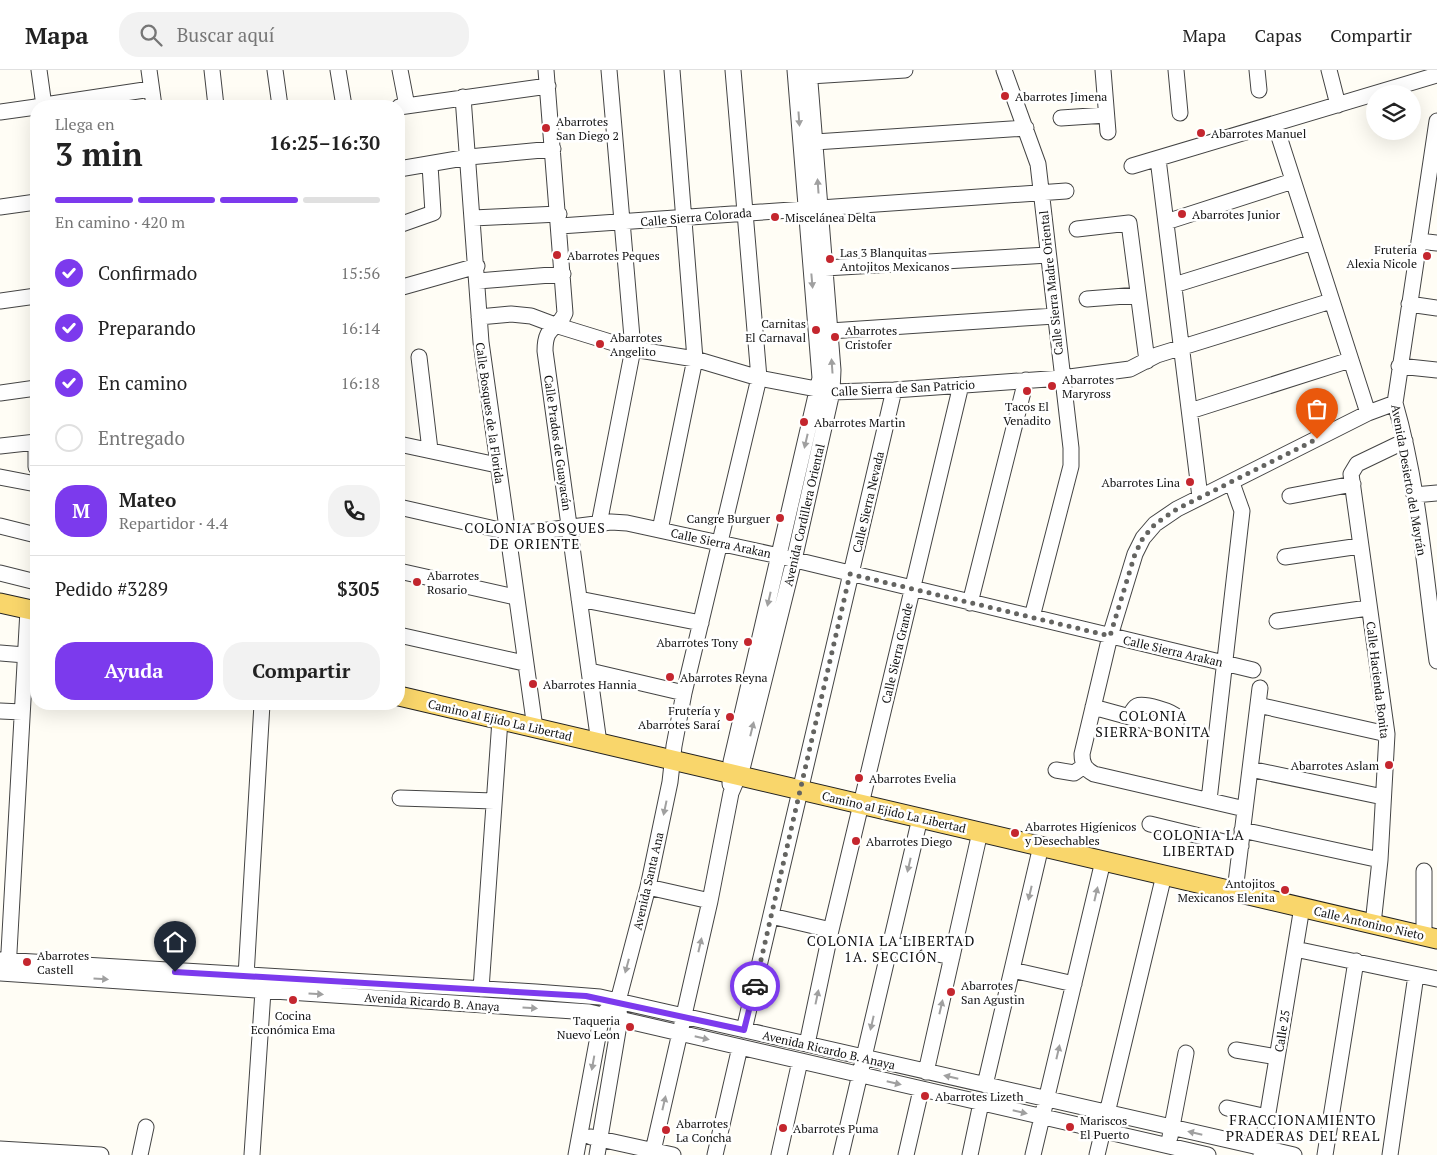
<!DOCTYPE html>
<html lang="es">
<head>
<meta charset="utf-8">
<style>
	:root { --surface:#fff; --page:#f2f2f2; --text:#222; --muted:#767676; --line:#e0e0e0; --accent:#7c3aed }
	body { margin:0; font-family:"PT Serif",serif; background:var(--page); color:var(--text); height:100vh; display:flex; flex-direction:column; font-size:19px; white-space:nowrap }
	* { box-sizing:border-box; margin:0 }
	p { font-size:16px; color:var(--muted) }
	.icon { flex:none; width:28px; height:28px; fill:none; stroke:currentColor; stroke-width:2; stroke-linecap:round; stroke-linejoin:round }
	.map { position:relative; flex:1; overflow:hidden }
	.drawer { position:absolute; left:30px; top:30px; width:375px; height:610px; display:flex; flex-direction:column; background:var(--surface); border-radius:20px; box-shadow:0 5px 20px #0002 }
	.drawer>* { flex:none }
	.buttons { position:absolute; left:1366px; top:15px; display:grid; gap:10px }
	.buttons a { display:grid; place-items:center; width:55px; height:55px; border-radius:50%; background:var(--surface); box-shadow:0 5px 20px #0002; font-size:25px }
	.pin { position:absolute; display:grid; place-items:center; width:42px; height:42px; color:#fff; margin:-51px -21px; border-radius:50% 50% 50% 0; rotate:-45deg; box-shadow:0 0 5px #0007 }
	.pin .icon { rotate:45deg }
	.courier { position:absolute; display:grid; place-items:center; width:50px; height:50px; margin:-25px; border:4px solid #7c3aed; border-radius:50%; background:#fff; color:#222; box-shadow:0 1px 6px #0007 }
	.summary em { font-style:normal; font-weight:700 }
	.summary div { display:flex; flex-direction:column-reverse }
	.summary { display:flex; align-items:center; justify-content:space-between; height:85px; padding:0 25px }
	h1 { font-size:32px; font-weight:700; line-height:38px }
	.bar { display:grid; grid-template-columns:repeat(4,1fr); gap:8px 5px; align-content:center; height:60px; padding:0 25px }
	.bar i { height:6px; border-radius:4px; background:var(--line) }
	.bar .current { background:var(--accent) }
	.bar p { grid-column:span 4 }
	.line { display:flex; align-items:center; gap:12px; padding:0 25px; border-top:1px solid var(--line) }
	.line div { flex:1 }
	.round { display:grid; place-items:center; flex:none; width:52px; height:52px; border-radius:20px; background:var(--page) }
	ol { padding:0 25px; list-style:none }
	li { display:flex; align-items:center; gap:15px; height:55px }
	li p { margin-inline-start:auto }
	li .icon { padding:5px; border-radius:50%; background:var(--accent); color:#fff; stroke-width:4 }
	li:last-child { color:var(--muted) }
	li i { width:28px; height:28px; border:2px solid var(--line); border-radius:50% }
	.cta { display:flex; gap:10px; margin-top:auto; padding:10px 25px }
	.cta a { flex:1; height:58px; border-radius:20px; background:var(--accent); color:#fff; font-size:20px; font-weight:700; line-height:58px; text-align:center }
	.cta a+a { background:var(--page); color:var(--text) }
	header { display:flex; align-items:center; gap:30px; box-sizing:border-box; height:70px; padding:0 25px; background:var(--surface); border-bottom:1px solid var(--line) }
	header strong { font-size:24px }
	nav { display:flex; gap:28px; margin-inline-start:auto; font-size:18px }
	.search { width:350px; height:45px; background:var(--page); display:flex; align-items:center; gap:12px; box-sizing:border-box; padding:0 18px; border-radius:20px; color:var(--muted); font-size:19px }
	.map>svg:first-child { display:block }
	.lines { fill:none; stroke-linecap:round; stroke-linejoin:round }
	.minor-casing { stroke:#444; stroke-width:17 }
	.major-casing { stroke:#222; stroke-width:21 }
	.minor { stroke:#fff; stroke-width:15 }
	.major { stroke:#f9d66b; stroke-width:19 }
	.oneway { fill:#a0a0a0 }
	.done { stroke:#646461; stroke-width:5; stroke-dasharray:0 9 }
	.route { stroke:#7c3aed; stroke-width:6 }
	.poi-dot { fill:#c4262e; stroke:#fff; stroke-width:2 }
	.labels { text-anchor:middle; dominant-baseline:central; stroke-width:5; stroke-linejoin:round; paint-order:stroke }
	.poi-label { font-size:12px; fill:#111; stroke:#fff; text-anchor:start }
	.street-label { font-size:12px; fill:#111; stroke:#fff }
	.neighbourhood-label { font-size:14px; letter-spacing:1px; fill:#111; stroke:#fff }
</style>
</head>
<body>
<header>
<strong>Mapa</strong>
<div class="search"><svg class="icon" aria-label="search" viewBox="0 0 24 24"><circle cx="10" cy="10" r="6"/><path d="M15 15l6 6"/></svg>Buscar aquí</div>
<nav><a>Mapa</a><a>Capas</a><a>Compartir</a></nav>
</header>
<div class="map">
<svg width="1437" height="1085" viewBox="0 0 1437 1085">
	<rect width="100%" height="100%" fill="#fffdf5"/>
	<g class="lines">
		<g class="minor-casing">
			<path id="minor" d="M 39,0 L 44,36
				M 149,0 L 154,36
				M 212,0 L 216,36
				M 275,0 L 280,36
				M 338,0 L 344,36
				M 400,0 L 407,36
				M 546,0 L 565,243 C 557,262 545,254 545,281 L 599,673
				M 1004,0 L 1038,94 L 1071,378 L 1071,396 L 1032,547
				M 1103,0 L 1108,62
				M 1176,0 L 1180,43
				M 1257,0 L 1259,20
				M 1329,0 L 1338,35
				M 810,6 L 905,0
				M 463,27 L 481,272 L 535,658
				M 38,36 L 151,19
				M 399,37 L 548,16
				M 0,42 L 36,37
				M 1061,48 L 1106,45
				M 1437,51 L 1395,333 C 1419,416 1425,505 1437,591
				M 1275,54 L 1368,343
				M 815,72 L 1026,58
				M 1158,89 L 1200,427
				M 1132,96 L 1437,5
				M 399,99 L 469,87 L 553,79
				M 0,137 L 36,132
				M 473,148 L 559,144
				M 1166,152 L 1293,111
				M 399,155 L 433,143 L 430,95
				M 560,156 L 1066,121
				M 1077,159 L 1129,153 L 1147,291
				M 1419,171 L 1437,173
				M 825,198 L 1048,185
				M 478,211 L 563,204
				M 1174,215 L 1313,172
				M 399,218 L 477,196
				M 1087,229 L 1138,225
				M 0,231 L 36,226
				M 1409,234 L 1437,238
				M 479,247 L 511,244 L 531,246 L 555,255 L 633,279 L 695,289 L 759,308 L 832,322 L 894,320 L 1062,308 L 1130,299 L 1157,285 L 1331,231
				M 830,261 L 1055,246
				M 419,287 L 430,380
				M 1399,296 L 1437,300
				M 0,323 L 36,318
				M 1190,341 L 1350,290
				M 399,374 L 497,395
				M 0,376 L 36,372
				M 36,382 L 36,397
				M 0,407 L 36,414
				M 1414,425 L 1437,423
				M 1290,426 L 1353,414
				M 399,437 L 517,464 L 611,452 L 627,453 L 779,486 L 1253,600
				M 599,454 L 633,279 L 609,0
				M 0,456 L 36,465
				M 660,460 L 695,289 L 672,0
				M 1285,487 L 1360,476
				M 399,501 L 515,527
				M 0,503 L 36,512
				M 579,529 L 701,553
				M 970,533 L 1026,310
				M 1277,551 L 1368,538
				M 399,565 L 524,593
				M 0,583 L 25,585
				M 590,601 L 684,623
				M 1258,635 L 1387,664
				M 1093,637 L 1170,658 L 1176,654 L 1177,647 C 1172,641 1144,633 1137,636 C 1133,638 1132,642 1130,646
				M 0,641 L 22,642
				M 1250,699 L 1383,727
				M 1056,700 L 1074,703 L 1084,696
				M 730,714 L 731,692 L 820,308 L 795,0
				M 400,728 L 494,731
				M 1209,730 L 1242,441 L 1232,413
				M 1245,739 L 1094,704 C 1085,699 1082,694 1082,684 L 1110,566 L 1135,484 L 1143,468 L 1155,454 L 1177,439 L 1368,343 L 1395,333
				M 1150,754 L 1241,776
				M 1242,760 L 1380,790
				M 648,817 L 710,831
				M 1235,821 L 1260,618
				M 771,846 L 831,860
				M 1373,854 L 1380,790 L 1387,664 L 1351,404 L 1357,394 L 1405,371
				M 1424,866 L 1424,801
				M 890,874 L 952,887
				M 1295,879 L 1437,909
				M 0,890 L 536,922 L 600,927 L 1294,1085
				M 8,900 L 28,540
				M 1012,900 L 1074,914
				M 0,903 L 589,942 L 1208,1085
				M 246,906 L 262,634
				M 481,919 L 500,650
				M 744,960 L 894,320
				M 807,974 L 831,860 L 961,315
				M 1236,980 L 1277,987
				M 926,1002 L 980,762
				M 985,1015 L 1041,776
				M 1227,1038 L 1267,1047
				M 591,1067 L 673,1085
				M 1170,1067 L 1186,983
				M 0,1079 L 101,1085
				M 653,1081 L 710,831 L 731,723 L 743,695 L 794,490 L 832,322 L 833,300 L 809,0
				M 140,1085 L 146,1057
				M 252,1085 L 263,921
				M 576,1085 L 602,945 L 609,938
				M 597,1085 L 620,949 L 618,931 L 648,817 L 670,712 L 674,676 L 684,623 L 759,308 L 733,0
				M 715,1085 L 740,977
				M 779,1085 L 800,991
				M 841,1085 L 920,748
				M 906,1085 L 921,1020
				M 970,1085 L 981,1033
				M 1033,1085 L 1103,791
				M 1097,1085 L 1164,805
				M 1261,1085 L 1302,837
				M 1325,1085 L 1356,891
				M 1390,1085 L 1416,905"/>
		</g>
		<g class="major-casing">
			<path id="major" d="M 0,533 L 36,541
				M 399,626 L 1437,869"/>
		</g>
		<use href="#minor" class="minor"/>
		<use href="#major" class="major"/>
	</g>
	<defs><path id="oneway-solid" d="M-6-.8H1V-3.2L6.5 0L1 3.2V.8H-6Z" transform="scale(1.25)"/></defs>
	<g class="oneway">
		<use href="#oneway-solid" transform="translate(799 49) rotate(86)"/>
		<use href="#oneway-solid" transform="translate(818 116) rotate(-94)"/>
		<use href="#oneway-solid" transform="translate(812 211) rotate(85)"/>
		<use href="#oneway-solid" transform="translate(832 296) rotate(-94)"/>
		<use href="#oneway-solid" transform="translate(806 371) rotate(103)"/>
		<use href="#oneway-solid" transform="translate(769 529) rotate(103)"/>
		<use href="#oneway-solid" transform="translate(752 659) rotate(-76)"/>
		<use href="#oneway-solid" transform="translate(665 738) rotate(102)"/>
		<use href="#oneway-solid" transform="translate(909 795) rotate(103)"/>
		<use href="#oneway-solid" transform="translate(1030 823) rotate(103)"/>
		<use href="#oneway-solid" transform="translate(1096 824) rotate(-77)"/>
		<use href="#oneway-solid" transform="translate(700 875) rotate(-77)"/>
		<use href="#oneway-solid" transform="translate(627 896) rotate(105)"/>
		<use href="#oneway-solid" transform="translate(101 909) rotate(4)"/>
		<use href="#oneway-solid" transform="translate(316 924) rotate(4)"/>
		<use href="#oneway-solid" transform="translate(817 927) rotate(-78)"/>
		<use href="#oneway-solid" transform="translate(941 937) rotate(-77)"/>
		<use href="#oneway-solid" transform="translate(530 938) rotate(4)"/>
		<use href="#oneway-solid" transform="translate(872 953) rotate(103)"/>
		<use href="#oneway-solid" transform="translate(702 968) rotate(13)"/>
		<use href="#oneway-solid" transform="translate(1058 982) rotate(-77)"/>
		<use href="#oneway-solid" transform="translate(593 993) rotate(100)"/>
		<use href="#oneway-solid" transform="translate(951 1007) rotate(-167)"/>
		<use href="#oneway-solid" transform="translate(894 1013) rotate(13)"/>
		<use href="#oneway-solid" transform="translate(664 1033) rotate(-77)"/>
		<use href="#oneway-solid" transform="translate(1020 1042) rotate(13)"/>
		<use href="#oneway-solid" transform="translate(1195 1063) rotate(-167)"/>
	</g>
	<g class="lines">
		<path class="done" d="M 755,916 L 850,504 L 1110,566 L 1135,484 L 1143,468 L 1155,454 L 1177,439 L 1317,369"/>
		<path class="route" d="M 175,902 L 586,926 L 744,960 L 755,916"/>
	</g>
	<g class="poi-dot">
		<circle cx="1005" cy="26" r="5"/>
		<circle cx="546" cy="58" r="5"/>
		<circle cx="1201" cy="63" r="5"/>
		<circle cx="1182" cy="144" r="5"/>
		<circle cx="775" cy="147" r="5"/>
		<circle cx="557" cy="185" r="5"/>
		<circle cx="1427" cy="186" r="5"/>
		<circle cx="830" cy="189" r="5"/>
		<circle cx="816" cy="260" r="5"/>
		<circle cx="835" cy="267" r="5"/>
		<circle cx="600" cy="274" r="5"/>
		<circle cx="1052" cy="316" r="5"/>
		<circle cx="1027" cy="321" r="5"/>
		<circle cx="804" cy="352" r="5"/>
		<circle cx="1190" cy="412" r="5"/>
		<circle cx="780" cy="448" r="5"/>
		<circle cx="417" cy="512" r="5"/>
		<circle cx="748" cy="572" r="5"/>
		<circle cx="670" cy="607" r="5"/>
		<circle cx="533" cy="614" r="5"/>
		<circle cx="730" cy="647" r="5"/>
		<circle cx="1389" cy="695" r="5"/>
		<circle cx="859" cy="708" r="5"/>
		<circle cx="1015" cy="763" r="5"/>
		<circle cx="856" cy="771" r="5"/>
		<circle cx="1285" cy="820" r="5"/>
		<circle cx="27" cy="892" r="5"/>
		<circle cx="951" cy="922" r="5"/>
		<circle cx="293" cy="930" r="5"/>
		<circle cx="630" cy="957" r="5"/>
		<circle cx="925" cy="1026" r="5"/>
		<circle cx="1070" cy="1057" r="5"/>
		<circle cx="783" cy="1058" r="5"/>
		<circle cx="666" cy="1060" r="5"/>
	</g>
	<g class="labels">
		<g class="poi-label">
			<text x="1015" y="26">Abarrotes Jimena</text>
			<text x="556" y="51">Abarrotes<tspan x="556" dy="14">San Diego 2</tspan></text>
			<text x="1211" y="63">Abarrotes Manuel</text>
			<text x="1192" y="144">Abarrotes Junior</text>
			<text x="785" y="147">Miscelánea Delta</text>
			<text x="1417" y="179" text-anchor="end">Fruteria<tspan x="1417" dy="14">Alexia Nicole</tspan></text>
			<text x="840" y="182">Las 3 Blanquitas<tspan x="840" dy="14">Antojitos Mexicanos</tspan></text>
			<text x="567" y="185">Abarrotes Peques</text>
			<text x="806" y="253" text-anchor="end">Carnitas<tspan x="806" dy="14">El Carnaval</tspan></text>
			<text x="845" y="260">Abarrotes<tspan x="845" dy="14">Cristofer</tspan></text>
			<text x="610" y="267">Abarrotes<tspan x="610" dy="14">Angelito</tspan></text>
			<text x="1062" y="309">Abarrotes<tspan x="1062" dy="14">Maryross</tspan></text>
			<text x="1027" y="336" text-anchor="middle">Tacos El<tspan x="1027" dy="14">Venadito</tspan></text>
			<text x="814" y="352">Abarrotes Martin</text>
			<text x="1180" y="412" text-anchor="end">Abarrotes Lina</text>
			<text x="770" y="448" text-anchor="end">Cangre Burguer</text>
			<text x="427" y="505">Abarrotes<tspan x="427" dy="14">Rosario</tspan></text>
			<text x="738" y="572" text-anchor="end">Abarrotes Tony</text>
			<text x="680" y="607">Abarrotes Reyna</text>
			<text x="543" y="614">Abarrotes Hannia</text>
			<text x="720" y="640" text-anchor="end">Frutería y<tspan x="720" dy="14">Abarrotes Saraí</tspan></text>
			<text x="1379" y="695" text-anchor="end">Abarrotes Aslam</text>
			<text x="869" y="708">Abarrotes Evelia</text>
			<text x="1025" y="756">Abarrotes Higíenicos<tspan x="1025" dy="14">y Desechables</tspan></text>
			<text x="866" y="771">Abarrotes Diego</text>
			<text x="1275" y="813" text-anchor="end">Antojitos<tspan x="1275" dy="14">Mexicanos Elenita</tspan></text>
			<text x="37" y="885">Abarrotes<tspan x="37" dy="14">Castell</tspan></text>
			<text x="961" y="915">Abarrotes<tspan x="961" dy="14">San Agustin</tspan></text>
			<text x="293" y="945" text-anchor="middle">Cocina<tspan x="293" dy="14">Económica Ema</tspan></text>
			<text x="620" y="950" text-anchor="end">Taqueria<tspan x="620" dy="14">Nuevo Leon</tspan></text>
			<text x="935" y="1026">Abarrotes Lizeth</text>
			<text x="1080" y="1050">Mariscos<tspan x="1080" dy="14">El Puerto</tspan></text>
			<text x="676" y="1053">Abarrotes<tspan x="676" dy="14">La Concha</tspan></text>
			<text x="793" y="1058">Abarrotes Puma</text>
		</g>
		<g class="street-label">
			<text transform="translate(696 147) rotate(-5)">Calle Sierra Colorada</text>
			<text transform="translate(1051 213) rotate(-96)">Calle Sierra Madre Oriental</text>
			<text transform="translate(903 318) rotate(-3)">Calle Sierra de San Patricio</text>
			<text transform="translate(490 343) rotate(82)">Calle Bosques de la Florida</text>
			<text transform="translate(558 373) rotate(82)">Calle Prados de Guayacán</text>
			<text transform="translate(1409 410) rotate(80)">Avenida Desierto del Mayrán</text>
			<text transform="translate(868 432) rotate(-77)">Calle Sierra Nevada</text>
			<text transform="translate(804 445) rotate(-77)">Avenida Cordillera Oriental</text>
			<text transform="translate(721 473) rotate(12)">Calle Sierra Arakan</text>
			<text transform="translate(1173 581) rotate(13)">Calle Sierra Arakan</text>
			<text transform="translate(897 583) rotate(-77)">Calle Sierra Grande</text>
			<text transform="translate(1378 610) rotate(83)">Calle Hacienda Bonita</text>
			<text transform="translate(500 650) rotate(13)">Camino al Ejido La Libertad</text>
			<text transform="translate(894 742) rotate(13)">Camino al Ejido La Libertad</text>
			<text transform="translate(648 811) rotate(-77)">Avenida Santa Ana</text>
			<text transform="translate(1369 853) rotate(13)">Calle Antonino Nieto</text>
			<text transform="translate(432 932) rotate(4)">Avenida Ricardo B. Anaya</text>
			<text transform="translate(1282 961) rotate(-81)">Calle 25</text>
			<text transform="translate(829 980) rotate(13)">Avenida Ricardo B. Anaya</text>
		</g>
		<g class="neighbourhood-label">
			<text x="535" y="457">COLONIA BOSQUES<tspan x="535" dy="16">DE ORIENTE</tspan></text>
			<text x="1153" y="645">COLONIA<tspan x="1153" dy="16">SIERRA BONITA</tspan></text>
			<text x="1199" y="764">COLONIA LA<tspan x="1199" dy="16">LIBERTAD</tspan></text>
			<text x="891" y="870">COLONIA LA LIBERTAD<tspan x="891" dy="16">1A. SECCIÓN</tspan></text>
			<text x="1303" y="1049">FRACCIONAMIENTO<tspan x="1303" dy="16">PRADERAS DEL REAL</tspan></text>
		</g>
	</g>
</svg>
<div class="buttons">
<a><svg class="icon" aria-label="layers" viewBox="0 0 24 24"><path d="M12 4l9 5-9 5-9-5zM3 14l9 5 9-5"/></svg></a>
</div>
<div class="pin" style="left:1317px;top:369px;background:#ea580c"><svg class="icon" aria-label="bag" viewBox="0 0 24 24"><path d="M5 8h14l-1 12H6zM9 8a3 3 0 0 1 6 0"/></svg></div>
<div class="pin" style="left:175px;top:902px;background:#1f2937"><svg class="icon" aria-label="home" viewBox="0 0 24 24"><path d="M3 11l9-7 9 7M6 9v11h12V9"/></svg></div>
<div class="courier" style="left:755px;top:916px"><svg class="icon" aria-label="car" viewBox="0 0 24 24"><path d="M5 17H2v-5l4-1 3-4h7l3 4 3 1v5h-3M9 17h6M6 11h13"/><circle cx="7" cy="17" r="2"/><circle cx="17" cy="17" r="2"/></svg></div>
<section class="drawer">
<div class="summary"><div><h1>3 min</h1><p>Llega en</p></div><em>16:25–16:30</em></div>
<div class="bar"><i class="current"></i><i class="current"></i><i class="current"></i><i></i><p>En camino · 420 m</p></div>
<ol>
<li><svg class="icon" aria-label="check" viewBox="0 0 24 24"><path d="M5 12l5 5 9-10"/></svg>Confirmado<p>15:56</p></li>
<li><svg class="icon" aria-label="check" viewBox="0 0 24 24"><path d="M5 12l5 5 9-10"/></svg>Preparando<p>16:14</p></li>
<li><svg class="icon" aria-label="check" viewBox="0 0 24 24"><path d="M5 12l5 5 9-10"/></svg>En camino<p>16:18</p></li>
<li><i></i>Entregado</li>
</ol>
<div class="line" style="height:90px"><b class="round" style="background:var(--accent);color:#fff">M</b><div><b>Mateo</b><p>Repartidor · 4.4</p></div><a class="round"><svg class="icon" aria-label="phone" viewBox="0 0 24 24"><path d="M5 4h4l2 5-3 2q2 4 5 5l2-3 5 2v4C11 20 4 13 5 4z"/></svg></a></div>
<div class="line" style="height:65px"><div>Pedido #3289</div><b>$305</b></div>
<div class="cta"><a>Ayuda</a><a>Compartir</a></div>
</section>
</div>
</body>
</html>
